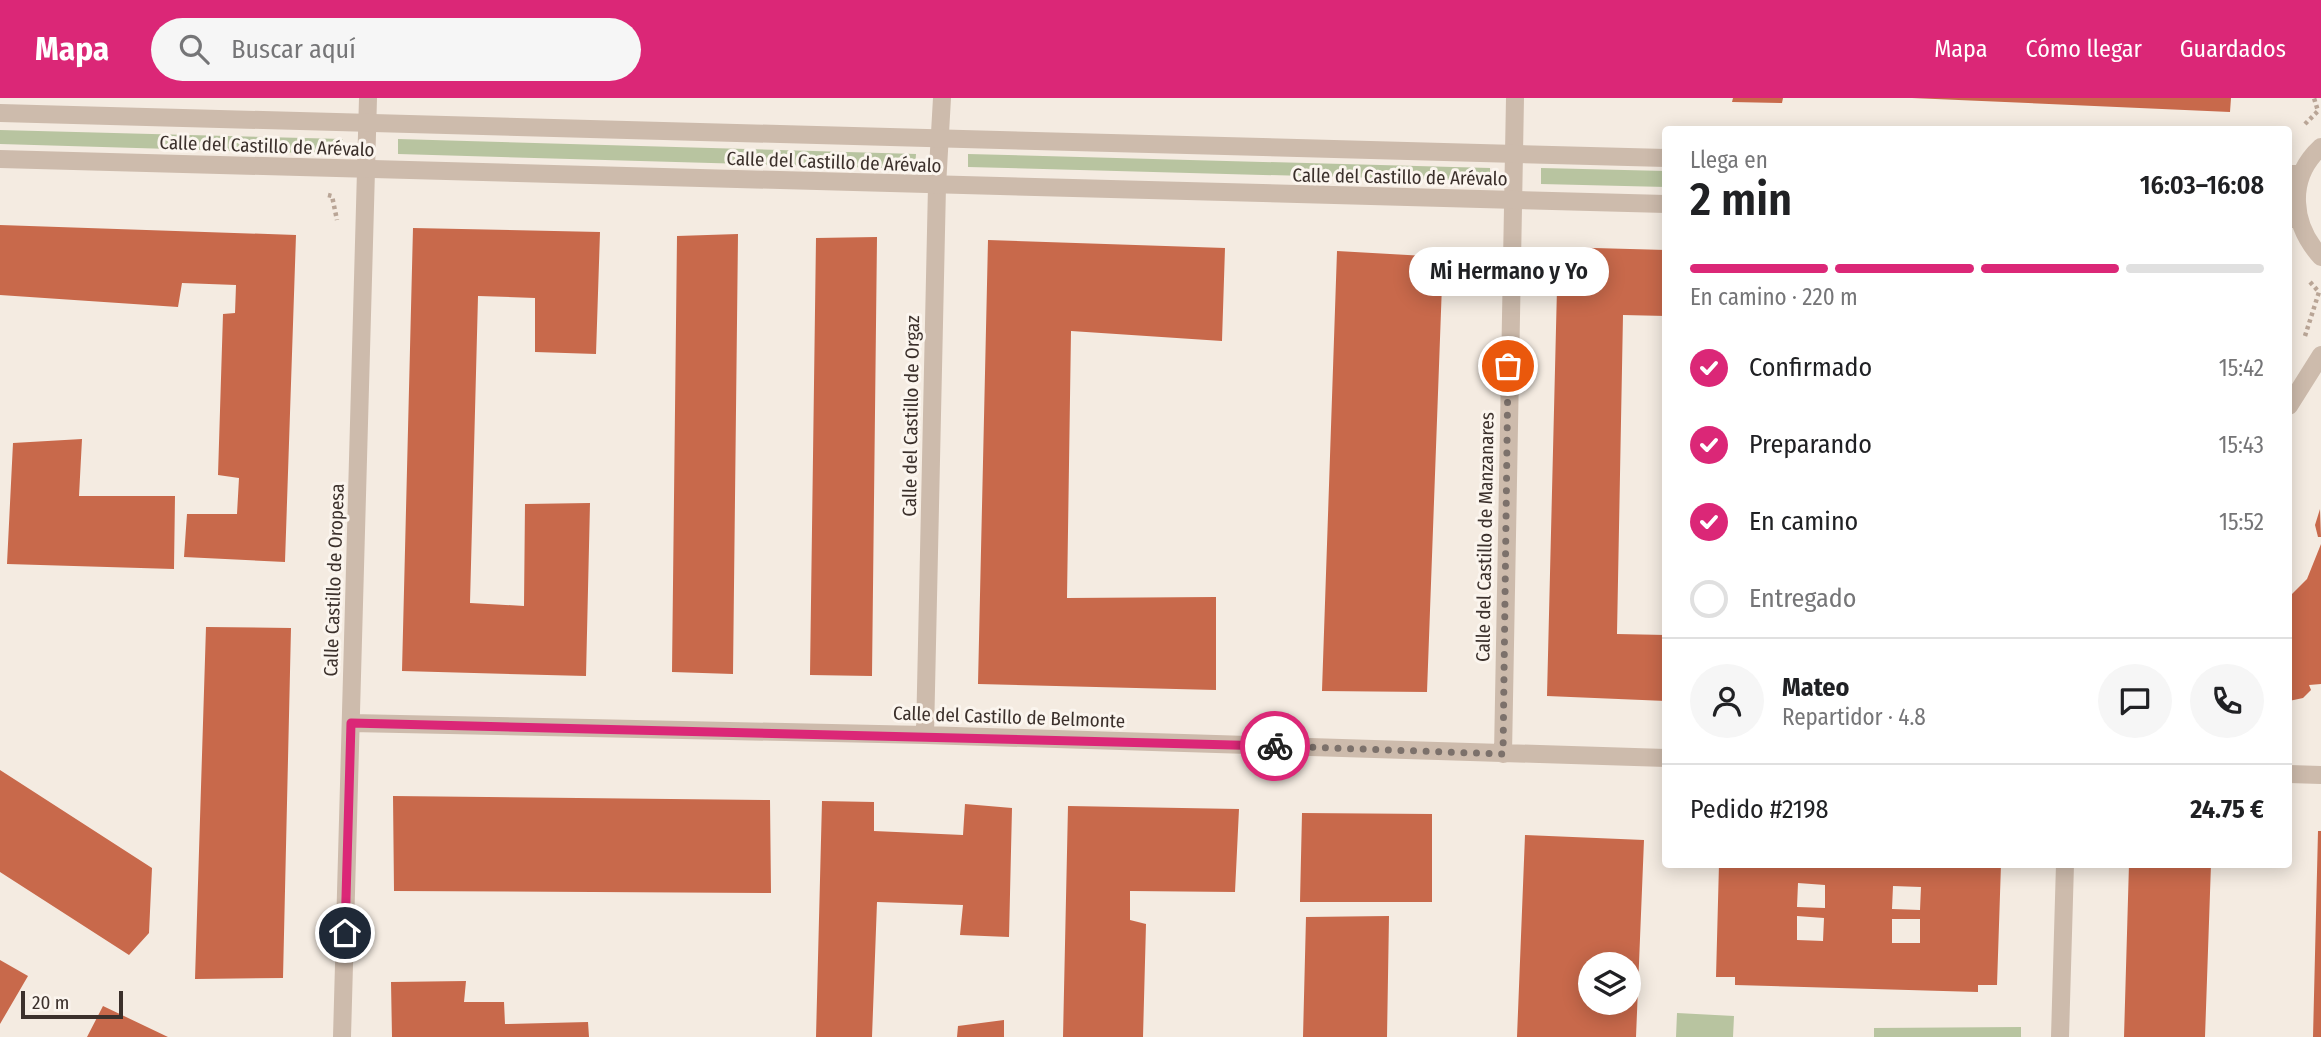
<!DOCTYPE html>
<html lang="es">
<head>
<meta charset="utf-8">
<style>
	:root { --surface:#fff; --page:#f6f6f6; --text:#202124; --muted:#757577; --line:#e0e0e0; --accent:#db2777 }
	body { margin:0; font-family:"Fira Sans Condensed",sans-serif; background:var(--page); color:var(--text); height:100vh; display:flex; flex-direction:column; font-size:26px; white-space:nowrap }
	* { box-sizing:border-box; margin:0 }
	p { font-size:23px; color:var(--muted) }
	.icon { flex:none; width:38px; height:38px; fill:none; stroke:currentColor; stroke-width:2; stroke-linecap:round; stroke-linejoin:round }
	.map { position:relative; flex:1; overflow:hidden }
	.panel { position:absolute; left:1662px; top:28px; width:630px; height:742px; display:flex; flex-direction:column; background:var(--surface); border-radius:7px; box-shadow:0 4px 18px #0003 }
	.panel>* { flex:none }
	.tools { position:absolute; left:1578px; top:854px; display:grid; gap:14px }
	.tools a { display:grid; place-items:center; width:63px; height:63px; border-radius:50%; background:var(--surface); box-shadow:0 4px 18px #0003; font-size:35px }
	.scale { position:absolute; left:21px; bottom:18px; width:102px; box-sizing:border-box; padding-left:7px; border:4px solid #3b302b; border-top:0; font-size:19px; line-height:24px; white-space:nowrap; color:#3b302b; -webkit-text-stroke:5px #fbf5ee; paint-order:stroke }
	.pin { position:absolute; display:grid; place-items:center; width:60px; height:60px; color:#fff; margin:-30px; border:4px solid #fff; border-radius:50%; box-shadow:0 2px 7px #0007 }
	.courier { position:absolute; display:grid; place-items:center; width:70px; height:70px; margin:-35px; border:5px solid #db2777; border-radius:50%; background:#fff; color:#222; box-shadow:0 2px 9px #0007 }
	.bubble { position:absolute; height:49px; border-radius:24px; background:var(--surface); box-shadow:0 4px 18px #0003; font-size:23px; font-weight:600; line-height:49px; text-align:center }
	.head em { font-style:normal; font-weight:600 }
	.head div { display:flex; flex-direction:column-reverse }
	.head { display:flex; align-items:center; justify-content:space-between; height:119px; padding:0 28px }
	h1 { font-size:46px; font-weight:600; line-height:52px }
	.bar { display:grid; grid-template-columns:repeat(4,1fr); gap:10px 7px; align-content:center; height:84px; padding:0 28px }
	.bar i { height:9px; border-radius:5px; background:var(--line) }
	.bar .on { background:var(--accent) }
	.bar p { grid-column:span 4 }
	.line { display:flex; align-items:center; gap:18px; padding:0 28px; border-top:2px solid var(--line) }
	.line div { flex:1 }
	.round { display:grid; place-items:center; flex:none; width:74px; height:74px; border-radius:37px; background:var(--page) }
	ol { padding:0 28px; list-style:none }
	li { display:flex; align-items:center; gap:21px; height:77px }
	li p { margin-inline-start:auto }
	li .icon { padding:7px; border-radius:50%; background:var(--accent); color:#fff; stroke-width:4 }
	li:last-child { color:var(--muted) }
	li i { width:38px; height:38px; border:4px solid var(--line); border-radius:50% }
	header { display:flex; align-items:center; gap:42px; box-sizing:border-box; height:98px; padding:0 35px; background:var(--accent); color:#fff }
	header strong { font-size:33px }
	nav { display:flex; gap:38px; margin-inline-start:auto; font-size:24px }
	.search { width:490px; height:63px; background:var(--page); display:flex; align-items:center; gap:18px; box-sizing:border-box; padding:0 24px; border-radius:38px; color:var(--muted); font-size:26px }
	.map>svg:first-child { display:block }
	.green { fill:#b8c4a0 }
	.building { fill:#c8694b; fill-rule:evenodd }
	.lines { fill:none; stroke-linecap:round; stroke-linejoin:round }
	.path { stroke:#b9a596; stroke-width:4.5; stroke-dasharray:3.5 3.5; stroke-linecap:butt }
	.minor { stroke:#cdbbac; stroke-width:18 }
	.tertiary { stroke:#cdbbac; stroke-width:18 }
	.done { stroke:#7c716b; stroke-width:7; stroke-dasharray:0 12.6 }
	.route { stroke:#db2777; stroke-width:9 }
	.labels { text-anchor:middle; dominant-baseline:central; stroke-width:6; stroke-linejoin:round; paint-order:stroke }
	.street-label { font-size:19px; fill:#3b302b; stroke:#fbf5ee }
</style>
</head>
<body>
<header>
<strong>Mapa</strong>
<div class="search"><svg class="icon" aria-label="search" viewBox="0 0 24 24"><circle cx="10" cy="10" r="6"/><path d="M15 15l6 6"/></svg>Buscar aquí</div>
<nav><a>Mapa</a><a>Cómo llegar</a><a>Guardados</a></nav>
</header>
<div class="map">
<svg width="2321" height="939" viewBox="0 0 2321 939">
	<rect width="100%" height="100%" fill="#f4ebe1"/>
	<path class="green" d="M 0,32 L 343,41 L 342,56 L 0,46 Z
		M 398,41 L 916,56 L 915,71 L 398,56 Z
		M 968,56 L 1490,70 L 1490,83 L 968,69 Z
		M 1541,70 L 1666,73 L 1666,89 L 1541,86 Z
		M 1677,915 L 1734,918 L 1733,939 L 1676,939 Z
		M 2021,929 L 2021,939 L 1874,939 L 1874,930 Z"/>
	<path class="building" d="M 1733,0 L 1783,0 L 1782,5 L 1732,4 Z
		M 1912,0 L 2231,0 L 2230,14 Z
		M 0,127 L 296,137 L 285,464 L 184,459 L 187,416 L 237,416 L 239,380 L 218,377 L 223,216 L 235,215 L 236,187 L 182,185 L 178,209 L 0,197 Z
		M 413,130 L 600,134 L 596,256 L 535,254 L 535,200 L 478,198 L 470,505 L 524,508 L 525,406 L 590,405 L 586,578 L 402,573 Z
		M 738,136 L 733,576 L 672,574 L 677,138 Z
		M 877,139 L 872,578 L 810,577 L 816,140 Z
		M 988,142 L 1225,150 L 1222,243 L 1071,233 L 1067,500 L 1216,499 L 1216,592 L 978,586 Z
		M 1558,149 L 1666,152 L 1666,218 L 1623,217 L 1617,536 L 1666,537 L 1666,603 L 1547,598 Z
		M 1337,153 L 1443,159 L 1427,594 L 1322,593 Z
		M 82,341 L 79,398 L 175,398 L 174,471 L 7,466 L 13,345 Z
		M 2320,411 L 2321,439 L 2318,439 L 2315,427 Z
		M 2321,446 L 2321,586 L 2309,587 L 2311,592 L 2303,600 L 2289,603 L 2289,499 L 2307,481 Z
		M 206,529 L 291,530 L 283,880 L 195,881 Z
		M 0,672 L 152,770 L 149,835 L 129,857 L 0,774 Z
		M 393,698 L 770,702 L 771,795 L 394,793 Z
		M 822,703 L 874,704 L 874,733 L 963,737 L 965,706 L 1012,710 L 1009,839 L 960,837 L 963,807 L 877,804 L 872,939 L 816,939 Z
		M 1068,708 L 1239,711 L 1235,794 L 1130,793 L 1130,822 L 1146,826 L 1143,939 L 1063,939 Z
		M 1302,715 L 1432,716 L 1432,804 L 1300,804 Z
		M 2318,733 L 2321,733 L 2321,939 L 2313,939 Z
		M 1525,737 L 1644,742 L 1636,939 L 1517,939 ZM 1591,866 L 1629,866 L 1629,905 L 1591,905 Z
		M 1719,766 L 2001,766 L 1997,887 L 1978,887 L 1978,894 L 1735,887 L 1735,879 L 1716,879 ZM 1798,785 L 1825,787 L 1825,810 L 1797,809 ZM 1893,788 L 1921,789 L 1920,812 L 1892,811 ZM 1797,818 L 1824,820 L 1823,843 L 1797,842 ZM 1892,821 L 1920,821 L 1920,845 L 1892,845 Z
		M 2129,766 L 2211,766 L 2205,939 L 2124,939 Z
		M 1389,818 L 1387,939 L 1303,939 L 1306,819 Z
		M 0,862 L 28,878 L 0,926 Z
		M 466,883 L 464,904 L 504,904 L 505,926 L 588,924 L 589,939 L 392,939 L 391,884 Z
		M 103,908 L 168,939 L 87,939 Z
		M 1004,922 L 1004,939 L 957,939 L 958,928 Z"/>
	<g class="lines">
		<path class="path" d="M 2305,26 L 2318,13 L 2314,0
			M 328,97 L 332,98 L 337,122
			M 2305,238 L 2319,194 L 2310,184"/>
		<path class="minor" d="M 2321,49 C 2286,81 2292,127 2321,159
			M 2289,308 L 2321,257
			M 351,625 L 925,637 L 1666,660
			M 925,637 L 937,88 L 942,0
			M 1503,656 L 1515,0
			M 2289,676 L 2321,677
			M 342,939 L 368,0
			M 2060,939 L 2065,766"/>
		<path class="tertiary" d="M 0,15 L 1666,60
			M 0,61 L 1666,106
			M 2289,76 L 2301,76
			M 2289,121 L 2297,121"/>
	</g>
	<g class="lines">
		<path class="done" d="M 1275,648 L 1503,656 L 1508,268"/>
		<path class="route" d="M 345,835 L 351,625 L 1275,648"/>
	</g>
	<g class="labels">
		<g class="street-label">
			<text transform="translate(267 48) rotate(2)">Calle del Castillo de Arévalo</text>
			<text transform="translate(834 64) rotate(2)">Calle del Castillo de Arévalo</text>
			<text transform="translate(1400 79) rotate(1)">Calle del Castillo de Arévalo</text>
			<text transform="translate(911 318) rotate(-89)">Calle del Castillo de Orgaz</text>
			<text transform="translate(1485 439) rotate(-89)">Calle del Castillo de Manzanares</text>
			<text transform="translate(334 482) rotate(-88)">Calle Castillo de Oropesa</text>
			<text transform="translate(1009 619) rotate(2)">Calle del Castillo de Belmonte</text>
		</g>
	</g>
</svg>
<div class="tools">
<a><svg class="icon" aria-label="layers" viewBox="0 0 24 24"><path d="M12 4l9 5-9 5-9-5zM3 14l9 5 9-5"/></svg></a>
</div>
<div class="scale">20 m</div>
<div class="pin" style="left:1508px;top:268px;background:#ea580c"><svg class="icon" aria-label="bag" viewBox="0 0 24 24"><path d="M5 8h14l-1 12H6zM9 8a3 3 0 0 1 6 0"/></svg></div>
<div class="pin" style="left:345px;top:835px;background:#1f2937"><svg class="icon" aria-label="home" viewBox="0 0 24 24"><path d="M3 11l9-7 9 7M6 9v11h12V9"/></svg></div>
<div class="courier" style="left:1275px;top:648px"><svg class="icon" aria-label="bike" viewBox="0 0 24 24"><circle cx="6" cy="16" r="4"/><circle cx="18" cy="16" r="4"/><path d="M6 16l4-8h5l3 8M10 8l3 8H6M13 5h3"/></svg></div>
<div class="bubble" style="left:1409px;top:149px;width:200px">Mi Hermano y Yo</div>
<section class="panel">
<div class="head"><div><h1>2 min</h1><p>Llega en</p></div><em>16:03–16:08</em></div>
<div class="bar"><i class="on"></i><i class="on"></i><i class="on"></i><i></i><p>En camino · 220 m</p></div>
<ol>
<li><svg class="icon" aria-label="check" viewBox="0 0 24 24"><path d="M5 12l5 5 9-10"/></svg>Confirmado<p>15:42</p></li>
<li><svg class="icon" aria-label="check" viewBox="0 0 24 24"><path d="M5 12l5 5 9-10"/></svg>Preparando<p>15:43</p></li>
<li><svg class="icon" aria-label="check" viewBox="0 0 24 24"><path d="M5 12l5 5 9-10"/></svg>En camino<p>15:52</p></li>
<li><i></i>Entregado</li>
</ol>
<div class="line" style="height:126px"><a class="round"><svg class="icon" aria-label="person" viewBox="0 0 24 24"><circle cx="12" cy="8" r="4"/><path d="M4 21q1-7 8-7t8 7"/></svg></a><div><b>Mateo</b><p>Repartidor · 4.8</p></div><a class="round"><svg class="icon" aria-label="chat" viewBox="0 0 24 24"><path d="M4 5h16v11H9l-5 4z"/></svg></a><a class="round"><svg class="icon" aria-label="phone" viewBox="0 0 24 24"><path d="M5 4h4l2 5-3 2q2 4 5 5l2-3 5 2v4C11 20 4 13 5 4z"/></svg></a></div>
<div class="line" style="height:91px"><div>Pedido #2198</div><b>24.75 €</b></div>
</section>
</div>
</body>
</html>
